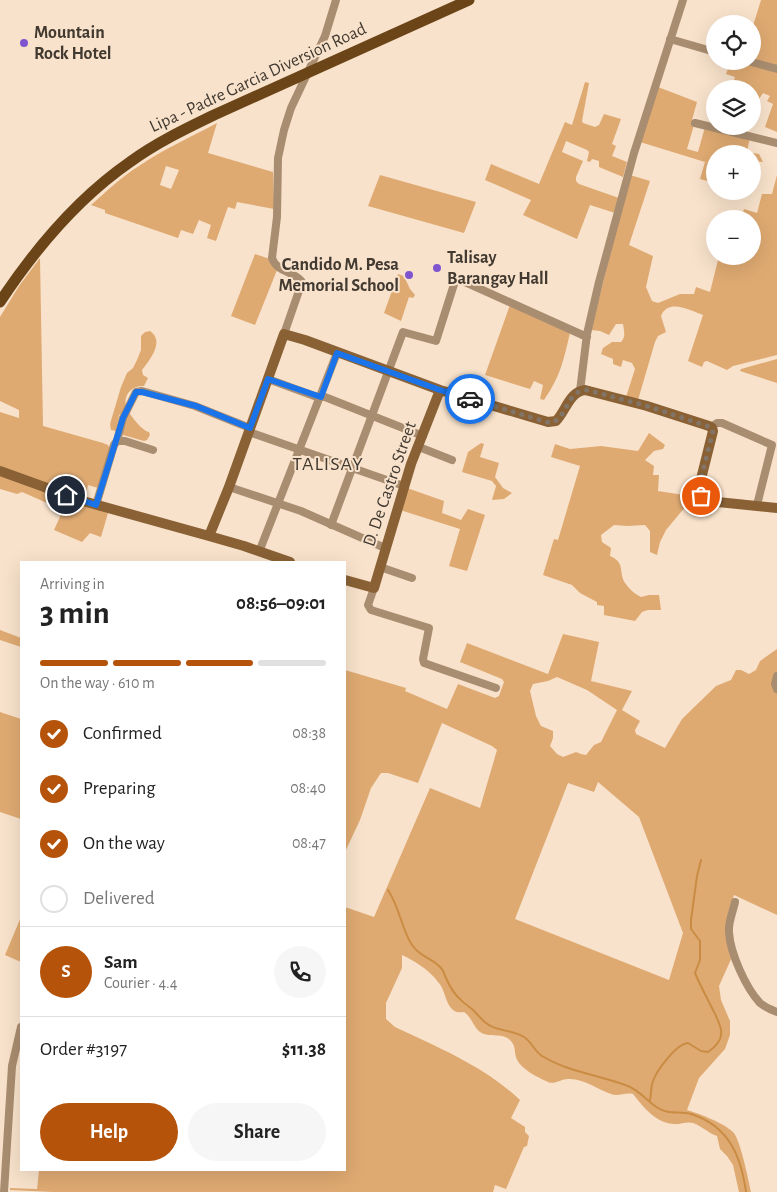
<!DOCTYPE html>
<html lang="en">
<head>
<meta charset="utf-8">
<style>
	:root { --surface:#fff; --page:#f6f6f6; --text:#222; --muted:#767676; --line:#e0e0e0; --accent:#b45309 }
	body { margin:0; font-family:"Alegreya Sans",sans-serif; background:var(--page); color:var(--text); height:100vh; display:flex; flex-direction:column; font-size:19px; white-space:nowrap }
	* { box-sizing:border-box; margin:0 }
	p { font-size:16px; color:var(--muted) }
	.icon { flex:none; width:28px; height:28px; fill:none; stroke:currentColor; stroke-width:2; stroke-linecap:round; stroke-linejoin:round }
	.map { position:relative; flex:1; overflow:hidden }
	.side { position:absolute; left:20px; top:561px; width:326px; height:610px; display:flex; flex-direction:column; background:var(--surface); border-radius:0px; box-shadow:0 5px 20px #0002 }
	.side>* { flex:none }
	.controls { position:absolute; left:706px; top:15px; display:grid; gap:10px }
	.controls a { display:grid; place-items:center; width:55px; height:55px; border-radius:50%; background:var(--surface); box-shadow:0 5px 20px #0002; font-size:25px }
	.pin { position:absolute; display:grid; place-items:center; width:42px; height:42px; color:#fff; margin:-21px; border:2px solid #fff; border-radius:50%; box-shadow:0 1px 5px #0007 }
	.courier { position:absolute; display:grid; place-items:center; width:50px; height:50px; margin:-25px; border:4px solid #1a73e8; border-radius:50%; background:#fff; color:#222; box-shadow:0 1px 6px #0007 }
	.head em { font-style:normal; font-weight:600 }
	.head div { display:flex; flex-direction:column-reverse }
	.head { display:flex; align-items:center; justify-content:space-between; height:85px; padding:0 20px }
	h1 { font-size:32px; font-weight:600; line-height:38px }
	.bar { display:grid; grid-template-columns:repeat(4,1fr); gap:8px 5px; align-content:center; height:60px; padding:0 20px }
	.bar i { height:6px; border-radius:4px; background:var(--line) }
	.bar .on { background:var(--accent) }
	.bar p { grid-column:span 4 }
	.line { display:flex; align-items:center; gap:12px; padding:0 20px; border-top:1px solid var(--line) }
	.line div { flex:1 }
	.round { display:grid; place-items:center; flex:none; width:52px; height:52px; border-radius:26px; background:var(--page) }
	ol { padding:0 20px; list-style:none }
	li { display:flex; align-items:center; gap:15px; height:55px }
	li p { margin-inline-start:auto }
	li .icon { padding:5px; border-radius:50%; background:var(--accent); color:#fff; stroke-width:4 }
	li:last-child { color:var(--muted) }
	li i { width:28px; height:28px; border:2px solid var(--line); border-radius:50% }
	.button { display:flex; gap:10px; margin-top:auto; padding:10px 20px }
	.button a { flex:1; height:58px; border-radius:30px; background:var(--accent); color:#fff; font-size:20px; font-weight:600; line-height:58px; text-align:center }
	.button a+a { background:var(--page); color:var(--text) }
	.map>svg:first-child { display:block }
	.green { fill:#dfaa72; fill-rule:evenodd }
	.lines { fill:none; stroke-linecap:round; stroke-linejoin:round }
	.stream { stroke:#ca8c43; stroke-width:2 }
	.street { stroke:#a98d70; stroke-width:8 }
	.secondary { stroke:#896135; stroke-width:10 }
	.primary { stroke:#6b4517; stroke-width:11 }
	.done { stroke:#827567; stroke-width:5; stroke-dasharray:0 9 }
	.route { stroke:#1a73e8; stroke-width:6 }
	.poi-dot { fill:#7e55ce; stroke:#f8e2cb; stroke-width:2 }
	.labels { text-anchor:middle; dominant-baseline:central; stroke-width:4; stroke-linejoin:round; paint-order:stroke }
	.poi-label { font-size:18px; font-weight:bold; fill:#423a31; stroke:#f8e2cb; text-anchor:start }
	.street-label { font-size:18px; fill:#423a31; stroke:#f8e2cb }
	.quarter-label { font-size:20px; letter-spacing:1px; fill:#423a31; stroke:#f8e2cb }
</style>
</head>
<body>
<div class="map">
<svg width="777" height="1192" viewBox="0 0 777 1192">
	<rect width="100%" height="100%" fill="#f8e2cb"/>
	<path class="green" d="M 761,0 L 777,0 L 777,66 L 753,59 L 752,29 Z
		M 731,61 L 739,61 L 777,72 L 777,132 L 765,127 L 773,104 L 767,101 L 770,96 L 763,93 L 759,99 L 757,107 L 753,106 L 752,89 L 731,89 L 735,77 L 726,74 Z
		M 585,82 L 589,83 L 582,121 L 583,123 L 595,127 L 599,125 L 604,114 L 621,119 L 612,144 L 616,146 L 612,156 L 627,162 L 623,177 L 599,167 L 599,161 L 592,159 L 590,162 L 587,161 L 589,152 L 587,150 L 566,141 L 562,152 L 583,161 L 576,177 L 576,181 L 579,184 L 619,198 L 615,213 L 590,205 L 577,239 L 523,215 L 531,200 L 485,180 L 491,164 L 539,184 L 565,122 L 572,125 Z
		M 658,87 L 697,102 L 692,120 L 694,125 L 687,149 L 698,152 L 705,127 L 750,137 L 747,152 L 759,154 L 763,162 L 753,161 L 753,166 L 752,154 L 715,154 L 715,189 L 715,183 L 700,179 L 705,162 L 640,142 Z
		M 217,123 L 208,153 L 273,172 L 274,209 L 237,202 L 235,209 L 228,207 L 216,241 L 207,238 L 211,225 L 199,220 L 193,234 L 181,230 L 178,238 L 105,213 L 105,210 L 91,205 C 106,192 121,177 139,166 C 164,149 191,137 217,123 ZM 166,166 L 179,170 L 171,189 L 160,185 Z
		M 380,175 L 476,202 L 464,233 L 368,206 Z
		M 630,175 L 650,181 L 629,245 L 653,256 L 646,287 L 652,301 L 658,303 L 680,294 L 694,294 L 696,287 L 710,292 L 719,256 L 752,256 L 752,219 L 744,219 L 743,212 L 744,209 L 757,213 L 762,194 L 772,194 L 777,175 L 777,355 L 733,366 L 727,370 L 707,361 L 704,362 L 702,367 L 688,361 L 703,315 C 690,310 668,298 661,316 L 666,332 L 658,336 L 655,342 L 638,400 L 626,397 L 635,369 L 632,363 L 623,360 L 621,367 L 613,364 L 613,359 L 601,354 L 603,348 L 612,342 L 621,342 C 626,337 624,331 623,324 L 616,324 L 609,335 L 600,331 L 591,330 Z
		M 255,254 L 270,259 L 277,270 L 255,325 L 231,316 Z
		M 40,258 L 43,426 L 103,443 L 108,445 L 110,449 L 98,488 L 88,485 L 85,498 L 0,466 L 0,412 L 19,418 L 19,410 L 0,401 L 0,317 L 19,286 Z
		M 398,274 L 404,276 L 410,289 L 415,295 L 413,298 L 409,297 L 401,321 L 384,313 Z
		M 510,305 L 570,333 C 563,362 561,375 544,400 L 540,399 L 543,385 L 534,381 L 530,389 L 485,375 Z
		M 150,331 C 165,341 150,360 142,370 L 143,375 L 148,378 L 144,386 C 133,385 123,394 126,406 C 128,413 142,431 149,432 L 150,435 L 147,440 L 144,441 L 123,435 L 123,413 L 119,415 L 116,431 L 111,430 L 110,424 L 121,387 L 127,373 L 133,368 L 137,360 L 141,350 L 141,336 L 145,332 Z
		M 777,359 L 777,383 L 740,371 L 741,369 Z
		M 649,433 L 665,445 L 663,449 L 654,451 L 645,460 L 654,466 L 653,475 L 659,475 L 658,491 L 684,495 L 691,487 L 696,489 L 696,494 L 666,530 L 660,542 L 657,555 L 650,552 L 650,531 L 645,525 L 627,526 L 614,525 L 601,535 L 602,542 L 611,548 L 610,556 C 626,563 618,571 625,583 C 629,589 635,594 641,597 L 649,595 L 659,595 L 661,610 L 648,610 L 642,612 L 635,621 L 604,615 L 604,606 L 597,605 L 597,602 L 580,593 L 572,585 L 543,575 L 554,539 L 558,540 L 580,466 L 551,457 L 555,444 L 570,449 L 601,446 L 638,451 Z
		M 481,443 L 484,444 L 480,457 L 499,463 L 495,477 L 503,488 L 512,493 L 504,499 L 492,500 L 496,486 L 492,481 L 462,472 L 468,452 Z
		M 0,475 L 108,513 L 101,537 L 90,533 L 82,542 L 54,530 L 63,510 L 22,492 L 17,494 L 0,489 Z
		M 407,488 L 444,501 L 442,513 L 461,520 L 468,509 L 485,515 L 467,571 L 449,566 L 460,529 L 400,510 Z
		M 0,630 L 21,638 L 21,647 L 0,640 Z
		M 563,634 L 599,642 L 591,681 L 632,691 L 622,710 L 640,721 L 635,730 L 636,734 L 665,748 L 682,719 L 716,686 L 731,680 L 736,670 L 741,670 L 749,674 L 756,670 L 760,661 L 777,649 L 777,915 L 734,895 L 730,908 L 732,957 L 719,986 L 721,1000 L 730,1021 L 730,1035 L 725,1049 L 699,1078 L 687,1110 C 700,1114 724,1123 733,1132 C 740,1138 749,1182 751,1192 L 739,1192 L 733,1165 L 727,1156 L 720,1149 L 717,1136 C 708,1133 702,1126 693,1123 C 686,1121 680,1125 673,1124 C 655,1122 644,1108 633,1094 C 626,1092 618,1097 611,1094 C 597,1089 583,1078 568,1079 C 560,1079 554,1086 546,1081 C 537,1077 519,1068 516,1057 C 514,1050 516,1046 510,1040 C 502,1033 493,1037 484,1034 C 473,1030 474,1019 464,1012 C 448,1015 447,998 442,988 C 441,985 437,981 435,978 C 427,969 413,960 402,955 L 402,968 L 386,1003 L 386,1019 L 395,1027 C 439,1048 484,1066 520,1100 L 511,1118 L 525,1127 L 525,1132 L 529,1136 L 527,1146 L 524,1147 L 506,1189 L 495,1185 L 493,1192 L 53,1192 L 10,1190 L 10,1188 L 37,1189 L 39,1170 L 345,1170 L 345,907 L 374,917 L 430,788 L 480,808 L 497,750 L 492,746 L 442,723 L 418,783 L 388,773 L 381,773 L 371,788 L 360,820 L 345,852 L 345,670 L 406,688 L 405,691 L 447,709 L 458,684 L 495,698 L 499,696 L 504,682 L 502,679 L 460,662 L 467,643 L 548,674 ZM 557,677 L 587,690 L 617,710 L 601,742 L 594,745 L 586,755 L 581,754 L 576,752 L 563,757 L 557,754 L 550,746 L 553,738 L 553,731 L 541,726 L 536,716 L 530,691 L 533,684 L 548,681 ZM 598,782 L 639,817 L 683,933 L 669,980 L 515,919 L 568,783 L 594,792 Z
		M 0,712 L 21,719 L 21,819 L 0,812 Z
		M 21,917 L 21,962 L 5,955 Z"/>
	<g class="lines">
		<path class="stream" d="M 388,890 C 400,908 401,928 412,945 C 420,957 432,958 441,968 C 444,971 444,974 446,978 C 449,985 455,995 461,1000 C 465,1005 471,1007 475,1012 C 479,1016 482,1020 486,1023 C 496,1032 512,1029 524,1037 C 532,1042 534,1051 542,1056 C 568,1072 600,1075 628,1086 C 640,1091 647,1101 658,1108 C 668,1115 680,1111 691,1114 C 729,1126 741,1156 746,1192
			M 650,1100 C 651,1095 651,1089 652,1084 C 655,1072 676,1044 688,1043 L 701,1051 L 708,1052 C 729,1038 721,1026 712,1008 C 706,996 700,985 695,973 L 700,960 L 700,941 L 691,929 L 691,920 L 697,876 L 701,860"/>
		<path class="street" d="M 670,39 L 715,52
			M 748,61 L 777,69
			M 695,123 L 777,143
			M 284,334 L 302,282 C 295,271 277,273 272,258 L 277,217 L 278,158 L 284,130 L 291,108 L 325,36 L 336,0
			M 268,379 L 317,397 L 325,397 L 423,436
			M 580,391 L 587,334 L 599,282 L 634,153 L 683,0
			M 711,427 L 717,423 L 722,423 L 772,445 L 757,505
			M 249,432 L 404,486
			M 117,441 L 123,418 L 136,392 L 142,391 L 195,406 L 250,428
			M 419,447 L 452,460
			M 229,487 L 301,511 L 385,548
			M 96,505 L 114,445 L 117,441 L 125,441 L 153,450
			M 331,525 L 403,332 L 436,341 L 456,278 L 587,337
			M 259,552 L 337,353
			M 380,567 L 412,578
			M 374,588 L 368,605 L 371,610 L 429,628 L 423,659 L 424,663 L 496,688
			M 777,676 L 775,684 L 777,689
			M 735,902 C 733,912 728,922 729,932 C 730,953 746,988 760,1003 C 765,1007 771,1010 777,1012
			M 4,1192 L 12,1066 L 21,1027"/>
		<path class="secondary" d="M 0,471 L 83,501 L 209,536 L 229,487 L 284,334 L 305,340 L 440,390 L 548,422 L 556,421 C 566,411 569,392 585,390 L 647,406 L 709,426 L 712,428 L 713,431 L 700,483 L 701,496 L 708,501 L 777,508
			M 209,536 L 244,546 L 290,562
			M 345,580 L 374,588 L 411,464 L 440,390"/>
		<path class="primary" d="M 0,302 C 35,249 78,198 130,162 C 156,143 185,129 214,115 L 469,0"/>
	</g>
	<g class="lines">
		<path class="done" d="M 470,399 L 550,423 C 568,419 566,390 587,390 L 647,406 L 710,427 L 713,431 L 700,483 L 699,491 L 701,496"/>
		<path class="route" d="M 66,495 L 96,505 L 123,418 L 136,392 L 142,392 L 196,406 L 250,428 L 268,379 L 321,397 L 337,353 L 440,390 L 470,399"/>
	</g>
	<g class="poi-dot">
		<circle cx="24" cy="43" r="5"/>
		<circle cx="437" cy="268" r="5"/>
		<circle cx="409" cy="275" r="5"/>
	</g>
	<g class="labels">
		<g class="poi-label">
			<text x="34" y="33">Mountain<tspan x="34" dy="21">Rock Hotel</tspan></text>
			<text x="447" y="258">Talisay<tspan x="447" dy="21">Barangay Hall</tspan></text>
			<text x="399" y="265" text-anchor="end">Candido M. Pesa<tspan x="399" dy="21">Memorial School</tspan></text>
		</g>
		<g class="street-label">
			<text transform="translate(258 78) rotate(-25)">Lipa - Padre Garcia Diversion Road</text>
			<text transform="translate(390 484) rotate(-71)">D. De Castro Street</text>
		</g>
		<g class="quarter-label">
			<text x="328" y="464">TALISAY</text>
		</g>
	</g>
</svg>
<div class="controls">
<a><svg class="icon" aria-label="locate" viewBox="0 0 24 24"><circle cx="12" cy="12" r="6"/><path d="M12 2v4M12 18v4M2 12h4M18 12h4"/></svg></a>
<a><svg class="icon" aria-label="layers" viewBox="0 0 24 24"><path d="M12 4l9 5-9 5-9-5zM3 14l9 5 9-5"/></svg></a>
<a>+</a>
<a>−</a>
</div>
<div class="pin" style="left:701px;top:496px;background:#ea580c"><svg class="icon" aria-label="bag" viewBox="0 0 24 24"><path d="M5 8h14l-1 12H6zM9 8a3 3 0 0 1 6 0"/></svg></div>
<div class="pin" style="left:66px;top:495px;background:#1f2937"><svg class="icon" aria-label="home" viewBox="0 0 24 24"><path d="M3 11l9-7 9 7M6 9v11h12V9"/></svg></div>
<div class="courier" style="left:470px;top:399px"><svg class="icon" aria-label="car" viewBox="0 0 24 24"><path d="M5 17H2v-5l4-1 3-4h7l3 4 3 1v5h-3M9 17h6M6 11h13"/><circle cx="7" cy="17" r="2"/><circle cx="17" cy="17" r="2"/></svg></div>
<section class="side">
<div class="head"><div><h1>3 min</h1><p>Arriving in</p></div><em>08:56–09:01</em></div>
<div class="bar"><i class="on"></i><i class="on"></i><i class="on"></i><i></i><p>On the way · 610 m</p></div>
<ol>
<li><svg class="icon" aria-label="check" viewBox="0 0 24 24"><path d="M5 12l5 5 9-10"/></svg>Confirmed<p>08:38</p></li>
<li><svg class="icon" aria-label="check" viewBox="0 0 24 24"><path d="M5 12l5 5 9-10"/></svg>Preparing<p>08:40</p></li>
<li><svg class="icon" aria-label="check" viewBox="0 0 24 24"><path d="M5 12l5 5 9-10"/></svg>On the way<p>08:47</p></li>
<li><i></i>Delivered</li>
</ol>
<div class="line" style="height:90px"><b class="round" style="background:var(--accent);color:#fff">S</b><div><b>Sam</b><p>Courier · 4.4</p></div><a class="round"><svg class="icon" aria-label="phone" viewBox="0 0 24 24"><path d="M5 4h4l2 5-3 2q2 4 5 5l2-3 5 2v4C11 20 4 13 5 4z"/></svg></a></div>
<div class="line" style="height:65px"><div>Order #3197</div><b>$11.38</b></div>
<div class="button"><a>Help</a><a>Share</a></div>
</section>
</div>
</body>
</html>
